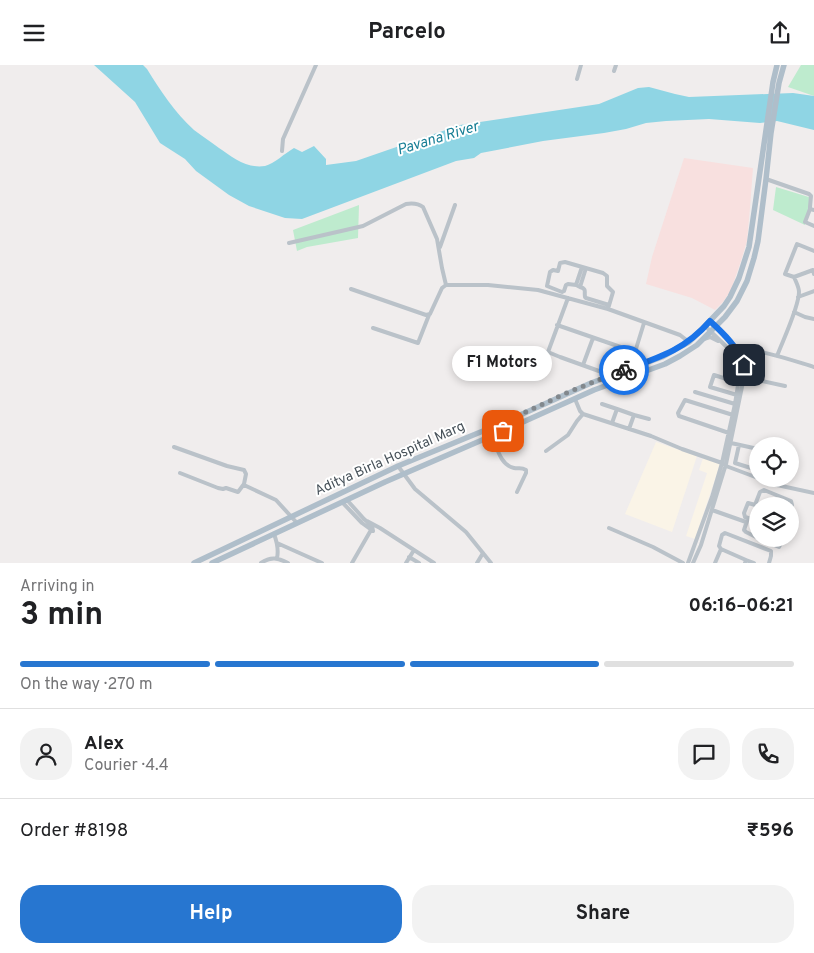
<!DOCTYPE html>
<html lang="en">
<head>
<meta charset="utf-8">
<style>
	:root { --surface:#fff; --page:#f2f2f2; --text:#202124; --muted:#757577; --line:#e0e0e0; --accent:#2776d0 }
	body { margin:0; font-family:Overpass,sans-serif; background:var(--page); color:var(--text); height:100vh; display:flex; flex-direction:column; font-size:19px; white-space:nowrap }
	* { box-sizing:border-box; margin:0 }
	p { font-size:16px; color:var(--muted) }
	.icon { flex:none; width:28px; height:28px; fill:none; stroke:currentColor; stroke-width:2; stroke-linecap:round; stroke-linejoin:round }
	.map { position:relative; height:498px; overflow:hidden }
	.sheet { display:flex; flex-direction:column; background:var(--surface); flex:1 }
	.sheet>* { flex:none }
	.tools { position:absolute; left:749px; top:372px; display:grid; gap:10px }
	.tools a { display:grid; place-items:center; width:50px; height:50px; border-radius:50%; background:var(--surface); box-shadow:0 2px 8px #0003; font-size:25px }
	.pin { position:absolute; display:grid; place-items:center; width:42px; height:42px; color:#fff; margin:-21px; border-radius:10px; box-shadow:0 2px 8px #0006 }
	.courier { position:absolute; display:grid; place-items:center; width:50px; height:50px; margin:-25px; border:4px solid #1a73e8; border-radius:50%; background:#fff; color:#222; box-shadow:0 1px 6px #0007 }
	.bubble { position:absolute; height:35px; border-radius:18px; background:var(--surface); box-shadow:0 2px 8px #0003; font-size:16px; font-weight:700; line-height:35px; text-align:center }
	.overview em { font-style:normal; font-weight:700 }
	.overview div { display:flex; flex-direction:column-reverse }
	.overview { display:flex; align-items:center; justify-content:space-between; height:85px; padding:0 20px }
	h1 { font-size:32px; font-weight:700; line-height:38px }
	.bar { display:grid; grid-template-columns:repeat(4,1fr); gap:8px 5px; align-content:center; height:60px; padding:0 20px }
	.bar i { height:6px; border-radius:4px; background:var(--line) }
	.bar .selected { background:var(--accent) }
	.bar p { grid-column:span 4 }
	.line { display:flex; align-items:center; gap:12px; padding:0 20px; border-top:1px solid var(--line) }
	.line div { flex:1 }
	.round { display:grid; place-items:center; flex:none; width:52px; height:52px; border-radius:20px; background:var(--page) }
	.button { display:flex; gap:10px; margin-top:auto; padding:10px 20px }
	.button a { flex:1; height:58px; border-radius:20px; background:var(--accent); color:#fff; font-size:20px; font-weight:700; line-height:58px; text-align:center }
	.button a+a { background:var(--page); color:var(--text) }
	header { display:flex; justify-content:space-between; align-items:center; height:65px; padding:0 20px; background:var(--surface); font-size:22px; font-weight:700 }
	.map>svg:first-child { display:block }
	.commercial { fill:#faf4e7 }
	.medical { fill:#f8e0df }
	.green { fill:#beebce }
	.water { fill:#8fd5e4 }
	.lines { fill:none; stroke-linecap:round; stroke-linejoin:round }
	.minor { stroke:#bac2c9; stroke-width:4 }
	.primary { stroke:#afbeca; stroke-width:5.5 }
	.done { stroke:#82888d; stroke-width:5; stroke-dasharray:0 9 }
	.route { stroke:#1a73e8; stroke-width:6 }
	.labels { text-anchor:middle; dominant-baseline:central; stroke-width:4; stroke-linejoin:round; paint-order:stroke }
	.street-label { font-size:14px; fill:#475159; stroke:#fff }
	.water-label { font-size:15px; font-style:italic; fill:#177e95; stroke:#fff }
</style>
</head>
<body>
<header><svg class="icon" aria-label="menu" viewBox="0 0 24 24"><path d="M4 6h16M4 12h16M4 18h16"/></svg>Parcelo<svg class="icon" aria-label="share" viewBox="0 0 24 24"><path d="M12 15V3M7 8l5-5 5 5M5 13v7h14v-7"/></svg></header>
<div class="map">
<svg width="814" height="498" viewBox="0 0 814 498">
	<rect width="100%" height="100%" fill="#f0eded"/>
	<path class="commercial" d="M 656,377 L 697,391 L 672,467 L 625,449 Z
		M 703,393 L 720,399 L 695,474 L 686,471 L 707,408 L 699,405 Z"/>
	<path class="medical" d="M 684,93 L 753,103 L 750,143 L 747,176 L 741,196 L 731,225 L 723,237 L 715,245 L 692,233 L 646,219 L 652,192 Z"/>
	<path class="green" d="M 801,0 L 814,0 L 814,31 L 788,22 Z
		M 776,122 L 812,133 L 805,160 L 773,145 Z
		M 359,140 L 358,173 L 307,182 L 297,186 L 293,165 Z"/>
	<path class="water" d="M 94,0 L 143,0 L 147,4 C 160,25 175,48 194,65 C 202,71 211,77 219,83 C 232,92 247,104 265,101 C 274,99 285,88 294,83 L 302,87 L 314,81 L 326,94 L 326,100 L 356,96 L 460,60 L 599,39 L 638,23 L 649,22 L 675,29 L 689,32 L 793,28 L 814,31 L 814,65 L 777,56 L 760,58 L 709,54 L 666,56 L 646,58 L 626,64 L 604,68 L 543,76 L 481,88 L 474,93 L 456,96 L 302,154 L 285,153 L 249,141 L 229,130 L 196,106 L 185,94 L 160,78 L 135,37 Z"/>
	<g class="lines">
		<path class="minor" d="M 614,6 L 616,0
			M 577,14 L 581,0
			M 282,86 L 283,74 L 316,0
			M 766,114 L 809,129 L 811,131 L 810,142 L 810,144 L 814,145
			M 810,144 L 805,157 L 814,161
			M 289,178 L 363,161 L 406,139 C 412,138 419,139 423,142 L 437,174 L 442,203 L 446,220 L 488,220 L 538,225 L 608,244 L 680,270 L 689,277
			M 440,182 L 455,140
			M 582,202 L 576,220 L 568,219 L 566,220 L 564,226 L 562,227 L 547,221 L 550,207 L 553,205 L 558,206 L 560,198 L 565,197 L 603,208 L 607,211 L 607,221 L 613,227 L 608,244
			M 794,212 L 813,205 L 814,209
			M 578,221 L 580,222 L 586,203
			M 580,222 C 587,224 584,226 585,232 L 586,233 L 609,240
			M 351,224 L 426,250 L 430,249 L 442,223 L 446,220
			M 798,232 L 814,226
			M 568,233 L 548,287 L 560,292 L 610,310 L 613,318
			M 794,247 L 805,252 L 814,254
			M 557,260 L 635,287 L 644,258
			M 373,263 L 418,278 L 429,250
			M 704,274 L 710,272 L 718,276
			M 736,286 C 756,282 794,296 814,302
			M 777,291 C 783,275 799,242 799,227 C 799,222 796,217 794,212 L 785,209 L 797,179 L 814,186
			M 583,300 L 593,273
			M 619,307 L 626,284
			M 744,312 L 785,321
			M 695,327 L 735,339
			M 737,330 L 710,322 L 714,310 L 739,318
			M 575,334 L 580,346 L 583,349 L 651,371 L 682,384 L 722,398 L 726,401 L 758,413
			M 602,339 L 617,344 L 612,358
			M 617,344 L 634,350 L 629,364
			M 634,350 L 649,354
			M 729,368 L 679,351 L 678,348 L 685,335 L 733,350
			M 492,371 C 497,382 500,400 514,403 C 519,404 521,402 526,405 L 526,408 L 517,427
			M 731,378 L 758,384
			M 739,380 L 735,398 L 754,404 L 758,395
			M 174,382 L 227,401 L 244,405 L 246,409 L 244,419 L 244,420 L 276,435 L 297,458
			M 546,386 L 568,370 L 577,356 L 583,349
			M 398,401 L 415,424 L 466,467 L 491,498
			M 180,408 L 218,423 L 223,424 L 226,423 L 238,427 L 244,419
			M 760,414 L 777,420 L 814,428
			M 347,435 L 364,454 L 372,461 L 373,466
			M 342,437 L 362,458 L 373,466
			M 755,440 L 760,427 L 764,425 L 791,436 L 792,440 L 790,445
			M 712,445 L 746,457
			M 790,453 L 792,457 L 790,463
			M 367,456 L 380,463 L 434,498
			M 747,456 L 744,465 L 746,467 L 758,473
			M 758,456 L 745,452 L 744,448 L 748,438 L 759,441
			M 609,463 L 653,482 L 683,498
			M 274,469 C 277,477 279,484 277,493
			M 759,474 L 779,482 L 783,474
			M 277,478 L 322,498
			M 721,484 L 719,481 L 722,470 L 725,468 L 771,486 L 771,491 L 769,498
			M 409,492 L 419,498
			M 746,495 L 754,498
			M 261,498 C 271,491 278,493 288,498
			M 352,498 L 371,465
			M 406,498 L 414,485
			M 477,498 L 483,488
			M 688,498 L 712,432 L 722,398 L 735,339 L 740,307 L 739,298 L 733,288 L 705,261
			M 693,498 L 701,480 L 726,399 L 744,312 C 744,307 745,302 743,296 C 739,283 720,266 710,256
			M 715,498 L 721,484 L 746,495 L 745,498"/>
		<path class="primary" d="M 194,498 L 398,401 L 500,359 L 591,318 L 662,292 L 676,284 L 689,277 L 705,261 L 724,241 L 730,232 L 739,213 L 749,182 L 773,17 L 777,0
			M 212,498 L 385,417 L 503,366 L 594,325 L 665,299 L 680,291 L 697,280 L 725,252 L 737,236 L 747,216 L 754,193 L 758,176 L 766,114 L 771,68 L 779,18 L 784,0"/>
	</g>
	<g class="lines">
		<path class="done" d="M 503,366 L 500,359 L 571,326 L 624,305"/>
		<path class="route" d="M 624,305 C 658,293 685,285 710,256 C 722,267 740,284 744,300"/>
	</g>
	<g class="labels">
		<g class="street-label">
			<text transform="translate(390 394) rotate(-24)">Aditya Birla Hospital Marg</text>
		</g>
		<g class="water-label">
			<text transform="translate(438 74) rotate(-17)">Pavana River</text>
		</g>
	</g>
</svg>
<div class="tools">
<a><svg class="icon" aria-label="locate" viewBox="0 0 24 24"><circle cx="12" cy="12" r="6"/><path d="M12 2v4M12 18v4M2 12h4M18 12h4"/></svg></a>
<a><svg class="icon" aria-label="layers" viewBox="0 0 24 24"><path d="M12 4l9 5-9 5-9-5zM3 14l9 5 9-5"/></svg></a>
</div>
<div class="pin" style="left:503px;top:366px;background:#ea580c"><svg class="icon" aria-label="bag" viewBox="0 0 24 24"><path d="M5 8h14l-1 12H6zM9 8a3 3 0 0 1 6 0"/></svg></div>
<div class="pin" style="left:744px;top:300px;background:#1f2937"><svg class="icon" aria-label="home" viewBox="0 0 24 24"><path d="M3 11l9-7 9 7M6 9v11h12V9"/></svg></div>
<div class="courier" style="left:624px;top:305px"><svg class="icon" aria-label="bike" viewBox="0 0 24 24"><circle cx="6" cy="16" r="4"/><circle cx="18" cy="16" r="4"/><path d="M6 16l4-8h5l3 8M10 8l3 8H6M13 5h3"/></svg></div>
<div class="bubble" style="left:452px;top:281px;width:100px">F1 Motors</div>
</div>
<section class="sheet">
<div class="overview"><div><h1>3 min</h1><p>Arriving in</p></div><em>06:16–06:21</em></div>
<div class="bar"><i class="selected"></i><i class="selected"></i><i class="selected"></i><i></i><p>On the way · 270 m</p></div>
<div class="line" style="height:90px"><a class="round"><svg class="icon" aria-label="person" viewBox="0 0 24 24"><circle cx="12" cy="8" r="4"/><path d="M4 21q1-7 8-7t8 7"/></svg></a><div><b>Alex</b><p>Courier · 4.4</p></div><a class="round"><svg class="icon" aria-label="chat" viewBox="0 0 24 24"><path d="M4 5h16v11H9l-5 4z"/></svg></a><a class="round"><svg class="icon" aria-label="phone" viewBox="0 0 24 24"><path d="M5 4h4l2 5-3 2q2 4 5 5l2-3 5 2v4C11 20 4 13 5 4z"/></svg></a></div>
<div class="line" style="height:65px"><div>Order #8198</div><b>₹596</b></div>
<div class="button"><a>Help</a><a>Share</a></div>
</section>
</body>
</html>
